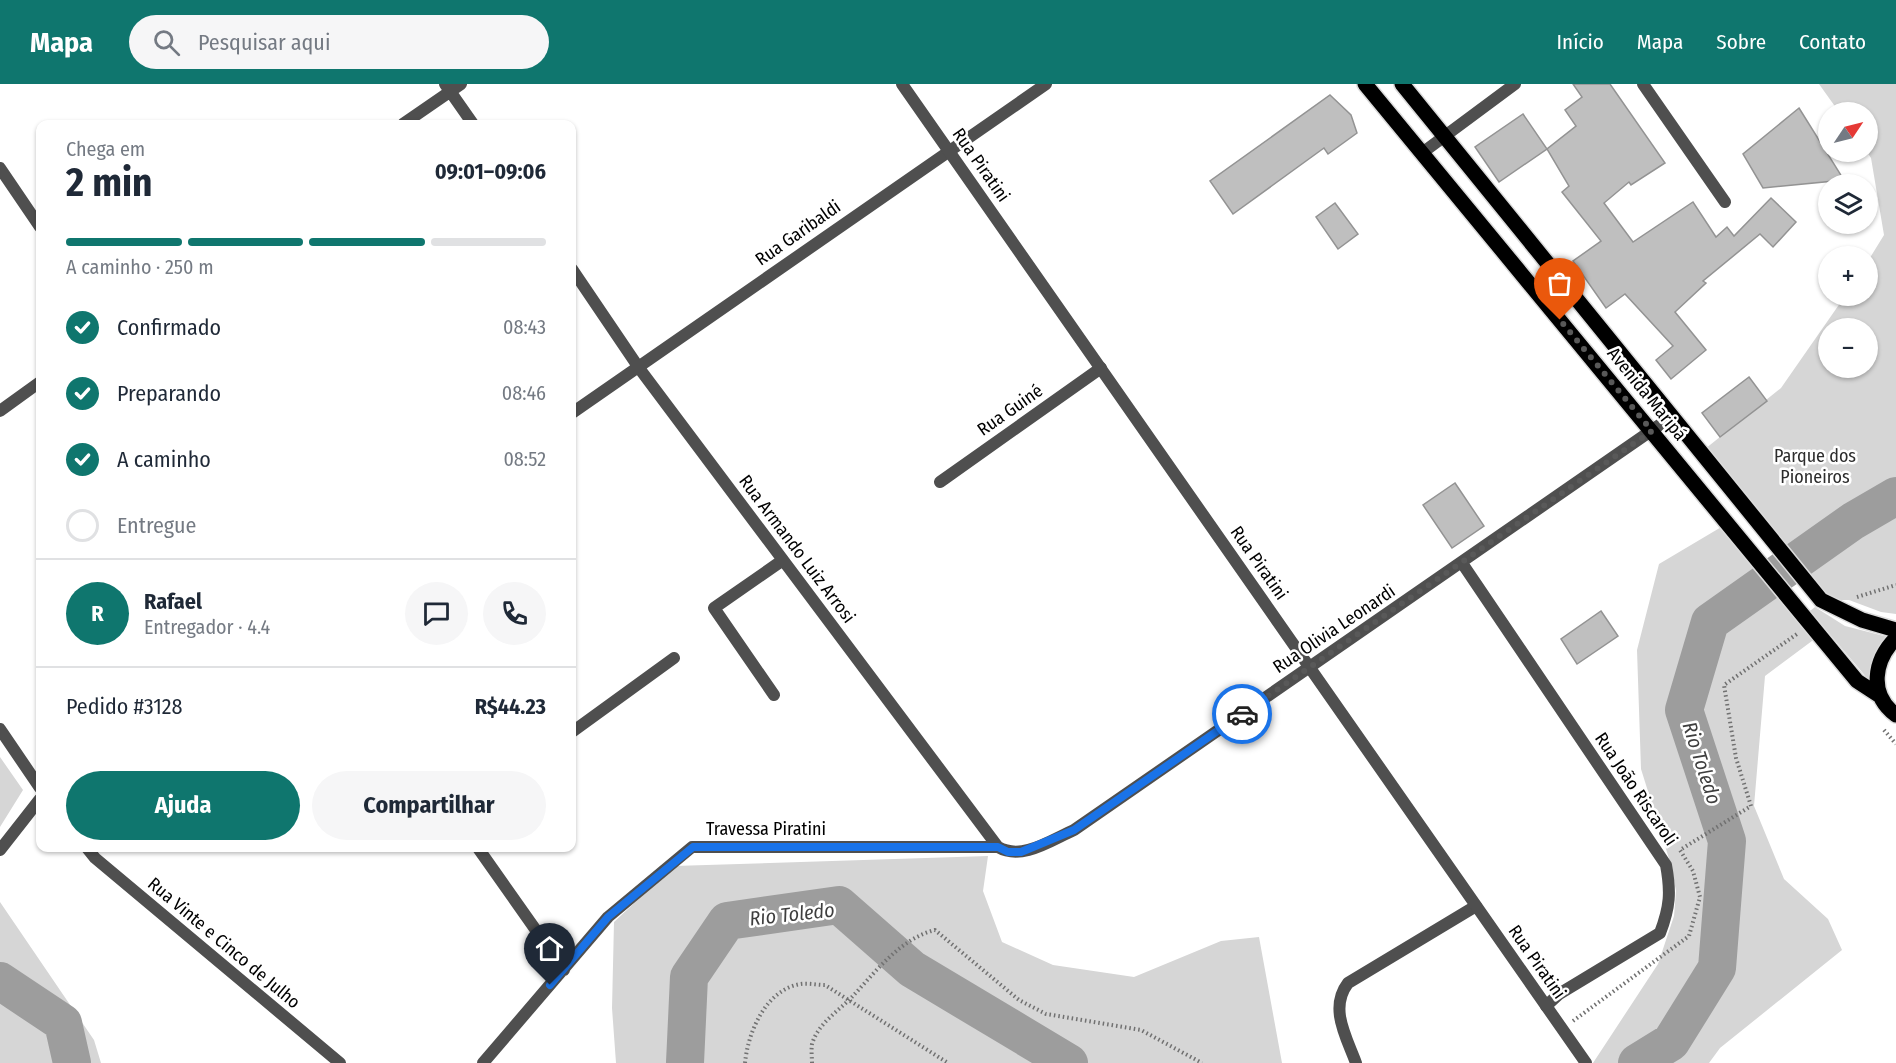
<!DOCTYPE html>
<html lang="pt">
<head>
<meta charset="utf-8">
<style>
	:root { --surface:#fff; --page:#f6f6f7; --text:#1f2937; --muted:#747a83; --line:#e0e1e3; --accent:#0f766e }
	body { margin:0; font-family:"Fira Sans Condensed",sans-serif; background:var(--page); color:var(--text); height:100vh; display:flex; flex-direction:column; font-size:22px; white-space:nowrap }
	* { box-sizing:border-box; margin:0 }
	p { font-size:20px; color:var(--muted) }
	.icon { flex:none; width:33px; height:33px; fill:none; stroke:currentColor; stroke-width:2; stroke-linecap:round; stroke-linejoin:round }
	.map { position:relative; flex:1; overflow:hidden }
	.panel { position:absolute; left:36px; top:36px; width:540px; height:732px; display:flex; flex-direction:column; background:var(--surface); border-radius:12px; box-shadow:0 2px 4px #0004 }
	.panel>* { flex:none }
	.needle { width:39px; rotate:55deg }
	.buttons { position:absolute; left:1818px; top:18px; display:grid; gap:12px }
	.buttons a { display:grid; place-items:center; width:60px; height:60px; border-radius:50%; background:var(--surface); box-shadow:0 2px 4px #0004; font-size:30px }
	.pin { position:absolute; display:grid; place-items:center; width:51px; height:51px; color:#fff; margin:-62px -26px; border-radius:50% 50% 50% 0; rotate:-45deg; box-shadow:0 0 6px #0007 }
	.pin .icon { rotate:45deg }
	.courier { position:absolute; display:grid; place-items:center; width:60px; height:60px; margin:-30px; border:4px solid #1a73e8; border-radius:50%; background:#fff; color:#222; box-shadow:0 2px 8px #0007 }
	.head em { font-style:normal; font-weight:700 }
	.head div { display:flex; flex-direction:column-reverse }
	.head { display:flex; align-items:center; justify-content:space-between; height:102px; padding:0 30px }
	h1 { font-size:39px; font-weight:700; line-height:45px }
	.bar { display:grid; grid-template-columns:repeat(4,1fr); gap:9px 6px; align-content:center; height:72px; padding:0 30px }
	.bar i { height:8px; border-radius:4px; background:var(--line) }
	.bar .selected { background:var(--accent) }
	.bar p { grid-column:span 4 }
	.line { display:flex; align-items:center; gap:15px; padding:0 30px; border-top:2px solid var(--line) }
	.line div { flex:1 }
	.round { display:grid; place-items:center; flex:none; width:63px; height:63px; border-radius:32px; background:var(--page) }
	ol { padding:0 30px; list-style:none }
	li { display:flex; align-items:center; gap:18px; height:66px }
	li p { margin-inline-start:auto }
	li .icon { padding:6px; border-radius:50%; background:var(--accent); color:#fff; stroke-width:4 }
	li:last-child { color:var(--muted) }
	li i { width:33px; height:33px; border:3px solid var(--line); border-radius:50% }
	.button { display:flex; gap:12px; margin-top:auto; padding:12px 30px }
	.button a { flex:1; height:69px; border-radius:36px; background:var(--accent); color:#fff; font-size:24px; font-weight:700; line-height:69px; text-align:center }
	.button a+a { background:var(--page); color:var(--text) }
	header { display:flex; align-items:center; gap:36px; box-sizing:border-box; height:84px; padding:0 30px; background:var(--accent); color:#fff }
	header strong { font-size:28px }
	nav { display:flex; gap:33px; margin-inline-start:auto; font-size:21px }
	.search { width:420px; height:54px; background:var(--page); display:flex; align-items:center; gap:15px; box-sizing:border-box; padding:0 21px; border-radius:33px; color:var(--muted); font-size:22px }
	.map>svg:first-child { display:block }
	.green { fill:#d6d6d6; fill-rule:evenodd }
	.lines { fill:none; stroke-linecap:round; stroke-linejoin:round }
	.river { stroke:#9d9d9d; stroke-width:38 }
	.building { fill:#bfbfbf; stroke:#939393; stroke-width:1.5 }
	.primary-casing { stroke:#dbdbdb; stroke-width:18 }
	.path { stroke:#717171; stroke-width:4; stroke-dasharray:1.5 3; stroke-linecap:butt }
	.minor { stroke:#4f4f4f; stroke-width:12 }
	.tertiary { stroke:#4f4f4f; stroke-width:12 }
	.primary { stroke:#000; stroke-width:15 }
	.done { stroke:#595959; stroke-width:6; stroke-dasharray:0 10.8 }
	.route { stroke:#1a73e8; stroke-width:8 }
	.labels { text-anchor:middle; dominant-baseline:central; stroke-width:5; stroke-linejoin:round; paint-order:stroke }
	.street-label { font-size:18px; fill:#000; stroke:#fff }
	.park-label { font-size:18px; fill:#2d2d2d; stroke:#fff }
	.water-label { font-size:20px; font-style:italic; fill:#3e3e3e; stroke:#fff }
</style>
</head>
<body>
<header>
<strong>Mapa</strong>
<div class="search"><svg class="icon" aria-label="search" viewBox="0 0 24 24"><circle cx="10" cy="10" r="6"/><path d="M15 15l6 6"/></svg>Pesquisar aqui</div>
<nav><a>Início</a><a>Mapa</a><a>Sobre</a><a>Contato</a></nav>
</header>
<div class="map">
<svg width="1896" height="979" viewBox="0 0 1896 979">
	<rect width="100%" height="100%" fill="#fff"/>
	<path class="green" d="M 1819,0 L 1896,0 L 1896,530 L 1881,528 L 1849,516 L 1821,516 L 1700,369 L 1781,304 L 1845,212 L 1868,212 L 1868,177 L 1884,151 L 1871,74 L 1867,68 L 1868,28 L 1839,28 ZM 1828,244 L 1868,244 L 1868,284 L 1828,284 Z
		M 1723,442 L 1816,554 L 1765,592 L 1754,722 L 1784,795 L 1828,835 L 1842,866 L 1720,964 L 1709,979 L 1593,979 L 1658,880 L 1674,832 L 1676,807 L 1671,781 L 1641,685 L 1637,566 L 1659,480 Z
		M 1815,523 L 1845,542 L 1888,553 L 1873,601 L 1810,527 Z
		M 0,673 L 23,706 L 0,743 Z
		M 988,772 L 983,807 L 1002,858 L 1053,881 L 1134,893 L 1221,857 L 1259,853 L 1282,979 L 616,979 L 612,924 L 614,838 L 674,782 Z
		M 0,818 L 94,956 L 101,979 L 0,979 Z"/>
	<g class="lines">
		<path class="river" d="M 0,897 L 63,939 L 72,979
			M 685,979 L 689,893 L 727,837 L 839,821 L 912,885 L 1069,979
			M 1637,979 L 1671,958 L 1717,884 L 1727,757 L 1684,626 L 1710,538 L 1853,437 L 1896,412"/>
	</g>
	<path class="building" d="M 1573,0 L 1610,0 L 1665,79 L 1631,101 L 1629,98 L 1604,119 L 1633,158 L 1693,118 L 1716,153 L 1727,143 L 1734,152 L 1771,114 L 1796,138 L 1773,163 L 1760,150 L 1703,197 L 1706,199 L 1675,228 L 1706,266 L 1671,295 L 1656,276 L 1673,262 L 1625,210 L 1606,224 L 1573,177 L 1601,157 L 1562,108 L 1569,102 L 1547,65 L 1576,42 L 1565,26 L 1582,13 Z
		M 1330,11 L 1351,31 L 1357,49 L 1328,70 L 1324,64 L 1233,130 L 1210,97 Z
		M 1799,24 L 1844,96 L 1763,104 L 1743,70 Z
		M 1523,30 L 1547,65 L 1499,98 L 1475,63 Z
		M 1335,119 L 1358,150 L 1338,165 L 1316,133 Z
		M 1749,293 L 1767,317 L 1720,353 L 1702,329 Z
		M 1455,399 L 1484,442 L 1452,464 L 1423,421 Z
		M 1601,527 L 1618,552 L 1577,580 L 1561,555 Z"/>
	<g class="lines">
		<g class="primary-casing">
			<path id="primary" d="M 1365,0 L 1857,597 L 1880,612
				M 1402,0 L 1821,516 L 1862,536 L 1896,546
				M 1896,554 C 1874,576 1868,610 1896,631"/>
		</g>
		<path class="path" d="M 1857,513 L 1896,501
			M 1884,646 L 1896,660
			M 1573,937 L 1689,852 L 1700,813 L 1693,787 L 1680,766 L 1751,722 L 1736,674 L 1724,601 L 1797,550
			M 745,979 C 748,948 766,905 801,900 C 809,899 817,901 825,901 L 948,979
			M 812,979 C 812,974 811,966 812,960 C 818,940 836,929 850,915 C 875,889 899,855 935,846 L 1019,916 L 1046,930 L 1141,946 L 1202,979"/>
		<path class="minor" d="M 445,0 L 473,40
			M 1643,0 L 1725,118
			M 403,40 L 461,0
			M 1422,69 L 1515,0
			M 0,84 L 40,143
			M 572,185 L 639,284 L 998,763 C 1022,777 1051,756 1074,746 L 1671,333
			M 0,327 L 40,298
			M 572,329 L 1046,0
			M 940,398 L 1101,284
			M 1462,479 L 1666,781 C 1671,808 1670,823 1660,849 L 1559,910 L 1546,922
			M 774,611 L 714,524 L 783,476
			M 0,645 L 40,704
			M 572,648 L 674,574
			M 87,764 L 95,774 L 340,979
			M 478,764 L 564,886
			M 0,766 L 40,715
			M 483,979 L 608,833 L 692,763 L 998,763
			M 1356,979 C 1346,952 1329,924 1348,899 L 1476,822"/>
		<path class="tertiary" d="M 902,0 L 1586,979"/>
		<use href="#primary" class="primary"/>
	</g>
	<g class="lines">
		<path class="done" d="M 1242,630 L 1652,347 L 1560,236"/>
		<path class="route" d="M 550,901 L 608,833 L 693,763 L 998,763 L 1008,768 L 1021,768 L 1074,746 L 1242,630"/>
	</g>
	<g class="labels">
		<g class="street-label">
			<text transform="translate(981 81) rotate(55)">Rua Piratini</text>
			<text transform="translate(798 149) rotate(-35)">Rua Garibaldi</text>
			<text transform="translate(1647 310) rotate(51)">Avenida Maripá</text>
			<text transform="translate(1010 326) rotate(-35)">Rua Guiné</text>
			<text transform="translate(797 465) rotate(53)">Rua Armando Luiz Arrosi</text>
			<text transform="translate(1259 479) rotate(55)">Rua Piratini</text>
			<text transform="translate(1334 545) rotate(-34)">Rua Olivia Leonardi</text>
			<text transform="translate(1636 705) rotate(56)">Rua João Riscaroli</text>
			<text x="766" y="745">Travessa Piratini</text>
			<text transform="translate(224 859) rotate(40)">Rua Vinte e Cinco de Julho</text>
			<text transform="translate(1537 878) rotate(55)">Rua Piratini</text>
		</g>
		<g class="park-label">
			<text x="1815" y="372">Parque dos<tspan x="1815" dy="21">Pioneiros</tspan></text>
		</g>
		<g class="water-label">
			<text transform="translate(1702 679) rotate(72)">Rio Toledo</text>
			<text transform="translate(792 830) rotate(-6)">Rio Toledo</text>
		</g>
	</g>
</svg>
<div class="buttons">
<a><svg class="needle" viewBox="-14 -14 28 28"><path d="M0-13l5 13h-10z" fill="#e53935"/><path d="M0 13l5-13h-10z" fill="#747a83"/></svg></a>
<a><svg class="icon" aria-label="layers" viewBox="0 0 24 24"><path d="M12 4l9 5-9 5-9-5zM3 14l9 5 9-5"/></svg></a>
<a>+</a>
<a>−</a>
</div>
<div class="pin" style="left:1560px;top:236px;background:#ea580c"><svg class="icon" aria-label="bag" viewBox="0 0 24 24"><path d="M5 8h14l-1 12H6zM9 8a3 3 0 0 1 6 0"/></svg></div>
<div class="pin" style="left:550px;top:901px;background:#1f2937"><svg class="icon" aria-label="home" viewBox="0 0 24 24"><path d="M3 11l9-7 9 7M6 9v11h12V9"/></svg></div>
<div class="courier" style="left:1242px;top:630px"><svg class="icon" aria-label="car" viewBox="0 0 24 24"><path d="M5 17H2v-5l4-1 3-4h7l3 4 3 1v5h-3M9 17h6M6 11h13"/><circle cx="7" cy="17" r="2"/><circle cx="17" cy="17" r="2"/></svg></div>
<section class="panel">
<div class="head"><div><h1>2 min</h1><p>Chega em</p></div><em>09:01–09:06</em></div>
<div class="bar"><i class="selected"></i><i class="selected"></i><i class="selected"></i><i></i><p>A caminho · 250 m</p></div>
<ol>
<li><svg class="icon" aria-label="check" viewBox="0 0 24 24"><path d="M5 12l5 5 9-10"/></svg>Confirmado<p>08:43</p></li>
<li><svg class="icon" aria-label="check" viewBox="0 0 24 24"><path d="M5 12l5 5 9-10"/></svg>Preparando<p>08:46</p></li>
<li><svg class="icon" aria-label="check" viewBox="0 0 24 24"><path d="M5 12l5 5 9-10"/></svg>A caminho<p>08:52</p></li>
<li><i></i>Entregue</li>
</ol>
<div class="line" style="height:108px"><b class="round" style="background:var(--accent);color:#fff">R</b><div><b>Rafael</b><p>Entregador · 4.4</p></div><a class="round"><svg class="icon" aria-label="chat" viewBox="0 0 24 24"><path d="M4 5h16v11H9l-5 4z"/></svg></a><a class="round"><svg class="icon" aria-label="phone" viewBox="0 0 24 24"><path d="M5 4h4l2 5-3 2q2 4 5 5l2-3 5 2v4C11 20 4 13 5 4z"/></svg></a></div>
<div class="line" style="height:78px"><div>Pedido #3128</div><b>R$44.23</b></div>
<div class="button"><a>Ajuda</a><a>Compartilhar</a></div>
</section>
</div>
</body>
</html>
